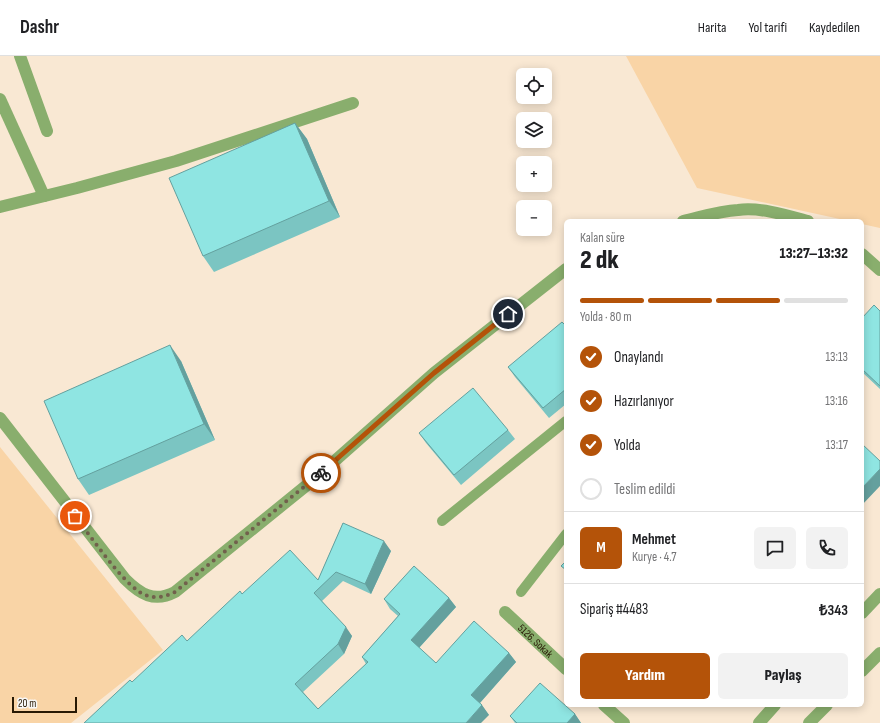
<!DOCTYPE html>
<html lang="tr">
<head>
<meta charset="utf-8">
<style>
	:root { --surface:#fff; --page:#f2f2f2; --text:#202124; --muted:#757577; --line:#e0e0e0; --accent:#b45309 }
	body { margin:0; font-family:"Sofia Sans Condensed",sans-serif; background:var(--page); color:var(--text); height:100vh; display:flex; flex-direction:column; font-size:15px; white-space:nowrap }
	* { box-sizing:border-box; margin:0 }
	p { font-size:13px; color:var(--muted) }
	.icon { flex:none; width:22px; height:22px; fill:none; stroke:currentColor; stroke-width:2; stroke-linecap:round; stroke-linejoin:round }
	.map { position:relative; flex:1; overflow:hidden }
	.details { position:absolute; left:564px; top:163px; width:300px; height:488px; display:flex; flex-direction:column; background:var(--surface); border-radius:6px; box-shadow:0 2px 10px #0003 }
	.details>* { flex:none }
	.buttons { position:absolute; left:516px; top:12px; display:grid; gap:8px }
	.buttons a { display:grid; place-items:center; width:36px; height:36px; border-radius:6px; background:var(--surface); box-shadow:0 2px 10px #0003; font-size:20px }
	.scale { position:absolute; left:12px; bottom:10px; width:65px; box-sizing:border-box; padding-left:4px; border:2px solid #281904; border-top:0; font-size:11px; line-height:14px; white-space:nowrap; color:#281904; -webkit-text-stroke:3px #f8f8f8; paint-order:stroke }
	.pin { position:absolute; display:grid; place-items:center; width:34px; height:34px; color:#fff; margin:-17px; border:2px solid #fff; border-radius:50%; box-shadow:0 1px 4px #0007 }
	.courier { position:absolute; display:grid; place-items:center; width:40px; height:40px; margin:-20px; border:3px solid #b45309; border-radius:50%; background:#fff; color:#222; box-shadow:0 1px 5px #0007 }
	.overview em { font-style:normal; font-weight:800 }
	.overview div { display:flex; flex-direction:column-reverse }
	.overview { display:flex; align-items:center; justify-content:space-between; height:68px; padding:0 16px }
	h1 { font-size:26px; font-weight:800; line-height:30px }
	.bar { display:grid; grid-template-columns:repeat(4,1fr); gap:6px 4px; align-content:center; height:48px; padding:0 16px }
	.bar i { height:5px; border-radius:3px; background:var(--line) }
	.bar .selected { background:var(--accent) }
	.bar p { grid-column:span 4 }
	.line { display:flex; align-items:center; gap:10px; padding:0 16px; border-top:1px solid var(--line) }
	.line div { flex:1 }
	.round { display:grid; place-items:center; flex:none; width:42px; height:42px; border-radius:6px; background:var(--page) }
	ol { padding:0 16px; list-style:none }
	li { display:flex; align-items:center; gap:12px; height:44px }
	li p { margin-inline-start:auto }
	li .icon { padding:4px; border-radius:50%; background:var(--accent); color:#fff; stroke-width:4 }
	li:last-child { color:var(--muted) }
	li i { width:22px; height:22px; border:2px solid var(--line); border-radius:50% }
	.action { display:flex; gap:8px; margin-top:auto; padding:8px 16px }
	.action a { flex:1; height:46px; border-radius:6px; background:var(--accent); color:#fff; font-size:16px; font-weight:800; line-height:46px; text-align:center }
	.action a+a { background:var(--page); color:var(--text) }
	header { display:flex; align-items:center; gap:24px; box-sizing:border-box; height:56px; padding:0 20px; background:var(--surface); border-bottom:1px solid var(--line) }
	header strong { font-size:19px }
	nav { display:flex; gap:22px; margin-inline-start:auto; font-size:14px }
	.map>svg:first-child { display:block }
	.green { fill:#f9d4a6 }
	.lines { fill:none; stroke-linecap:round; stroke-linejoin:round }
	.lane { stroke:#89ae6d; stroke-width:10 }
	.street { stroke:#89ae6d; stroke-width:12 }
	.wall { fill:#7bc5c2 }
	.shaded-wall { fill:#64a09e }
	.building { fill:#8fe5e2; stroke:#64a09e }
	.done { stroke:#71614c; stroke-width:4; stroke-dasharray:0 7.2 }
	.route { stroke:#b45309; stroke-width:5 }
	.labels { text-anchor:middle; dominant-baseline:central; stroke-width:3; stroke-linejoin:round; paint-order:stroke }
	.street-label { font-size:11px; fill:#281904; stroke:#f8f8f8 }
</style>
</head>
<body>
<header>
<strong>Dashr</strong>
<nav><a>Harita</a><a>Yol tarifi</a><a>Kaydedilen</a></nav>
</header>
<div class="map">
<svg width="880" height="667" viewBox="0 0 880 667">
	<rect width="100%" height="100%" fill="#f9e8d3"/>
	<path class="green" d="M 626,0 L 880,0 L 880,172 L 862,168 L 862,165 L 849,165 L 697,132 Z
		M 0,391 L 163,594 L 71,667 L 0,667 Z"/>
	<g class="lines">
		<path class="lane" d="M 442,465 L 566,365
			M 521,536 L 566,478"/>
		<g class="street">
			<path d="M 20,0 L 47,75"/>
			<path d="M 0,43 L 44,140"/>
			<path d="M 0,151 L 77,132 L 176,105 L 353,47"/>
			<path d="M 683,165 C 701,161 719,155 738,154 C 760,151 786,159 808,165"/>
			<path d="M 862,198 L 880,214"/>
			<path d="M 0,362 L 125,523 C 140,538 154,547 175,536 L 312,425 L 434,317 L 566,213"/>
			<path id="s1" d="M 505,556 L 566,613"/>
			<path d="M 862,557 L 880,538"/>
			<path d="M 862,615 L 880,597"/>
			<path d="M 604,649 L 624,667"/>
			<path d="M 759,667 L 775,649"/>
			<path d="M 809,667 L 827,649"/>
		</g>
	</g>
	<path class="wall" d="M 295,67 L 307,83 L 340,161 L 214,216 L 203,200 Z
		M 880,255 L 880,333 L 862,316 L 862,262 Z
		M 566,270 L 566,348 L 549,362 L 515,321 L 508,311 Z
		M 181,305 L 215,384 L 89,439 L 78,423 Z
		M 508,374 L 515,383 L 461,429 L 426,387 L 419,377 Z
		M 343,467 L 391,495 L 371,538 L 343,525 L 322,545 L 352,580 L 344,598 L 303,636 L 318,653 L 366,608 L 362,601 L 398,560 L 390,553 L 384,543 L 449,542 L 456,551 L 419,592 L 436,607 L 509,597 L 516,606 L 480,647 L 489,659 L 84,667 L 132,626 L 187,585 L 242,538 L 318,524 Z
		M 575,658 L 581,667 L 515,667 L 510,660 Z"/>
	<path class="shaded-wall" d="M 295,67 L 307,83 L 340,161 L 329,145 Z
		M 170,289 L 181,305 L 215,384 L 204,368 Z
		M 880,413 L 880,430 L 862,449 L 862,432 Z
		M 384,485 L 391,495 L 371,538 L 365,528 Z
		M 449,542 L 456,551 L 417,594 L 411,584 Z
		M 346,571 L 352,580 L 344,598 L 338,588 Z
		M 509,597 L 516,606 L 478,649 L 471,639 Z
		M 482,649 L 489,659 L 481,667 L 466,667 Z
		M 575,658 L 581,667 L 567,667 Z"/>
	<path class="building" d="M 295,67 L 329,145 L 203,200 L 169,122 Z
		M 874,249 L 880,255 L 880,330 L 862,313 L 862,262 Z
		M 562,266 L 566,270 L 566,333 L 543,352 L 508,311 Z
		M 170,289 L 204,368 L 78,423 L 44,345 Z
		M 473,332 L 508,374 L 454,419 L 419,377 Z
		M 862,388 L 880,405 L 880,413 L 862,432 Z
		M 343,467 L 384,485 L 365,528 L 336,516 L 314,537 L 346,571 L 338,588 L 295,628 L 318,653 L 368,606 L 362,601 L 400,558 L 384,543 L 414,510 L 449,542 L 411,584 L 436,607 L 474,565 L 509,597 L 471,639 L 482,649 L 466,667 L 84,667 L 130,624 L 132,626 L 182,579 L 187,585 L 240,535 L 242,538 L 290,494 L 318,524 Z
		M 566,505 L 566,514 L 561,510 Z
		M 540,627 L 575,658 L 567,667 L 517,667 L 510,660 Z"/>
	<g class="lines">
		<path class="done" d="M 75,460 C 90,479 124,530 145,539 C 156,543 165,541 175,536 L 321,417"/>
		<path class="route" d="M 321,417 L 434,317 L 508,258"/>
	</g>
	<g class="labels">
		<g class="street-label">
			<text stroke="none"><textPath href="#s1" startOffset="42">5126. Sokak</textPath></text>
		</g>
	</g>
</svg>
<div class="buttons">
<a><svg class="icon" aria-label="locate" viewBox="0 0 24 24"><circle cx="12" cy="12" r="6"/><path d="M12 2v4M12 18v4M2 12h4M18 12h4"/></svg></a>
<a><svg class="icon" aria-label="layers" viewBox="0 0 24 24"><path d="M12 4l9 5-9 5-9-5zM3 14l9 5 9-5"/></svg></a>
<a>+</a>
<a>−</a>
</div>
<div class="scale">20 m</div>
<div class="pin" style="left:75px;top:460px;background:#ea580c"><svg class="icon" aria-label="bag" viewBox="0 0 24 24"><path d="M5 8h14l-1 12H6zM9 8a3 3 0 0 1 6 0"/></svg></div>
<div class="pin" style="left:508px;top:258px;background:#1f2937"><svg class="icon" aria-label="home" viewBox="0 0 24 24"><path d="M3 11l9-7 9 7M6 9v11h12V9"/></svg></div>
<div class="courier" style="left:321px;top:417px"><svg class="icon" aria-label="bike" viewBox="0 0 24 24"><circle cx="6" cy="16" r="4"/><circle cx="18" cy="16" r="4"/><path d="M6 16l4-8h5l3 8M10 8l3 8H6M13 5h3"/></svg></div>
<section class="details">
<div class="overview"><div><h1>2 dk</h1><p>Kalan süre</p></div><em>13:27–13:32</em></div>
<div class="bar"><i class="selected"></i><i class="selected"></i><i class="selected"></i><i></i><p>Yolda · 80 m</p></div>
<ol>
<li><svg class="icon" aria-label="check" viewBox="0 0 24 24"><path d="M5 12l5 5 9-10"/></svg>Onaylandı<p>13:13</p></li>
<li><svg class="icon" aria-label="check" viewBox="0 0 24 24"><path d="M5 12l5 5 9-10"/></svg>Hazırlanıyor<p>13:16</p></li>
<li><svg class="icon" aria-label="check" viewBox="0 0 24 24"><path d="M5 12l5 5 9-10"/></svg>Yolda<p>13:17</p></li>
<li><i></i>Teslim edildi</li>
</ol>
<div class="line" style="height:72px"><b class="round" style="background:var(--accent);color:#fff">M</b><div><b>Mehmet</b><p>Kurye · 4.7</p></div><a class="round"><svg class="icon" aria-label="chat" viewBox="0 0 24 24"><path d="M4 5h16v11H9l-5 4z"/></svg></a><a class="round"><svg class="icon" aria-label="phone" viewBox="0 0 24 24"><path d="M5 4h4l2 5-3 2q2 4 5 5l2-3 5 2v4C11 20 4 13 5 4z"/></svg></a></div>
<div class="line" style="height:52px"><div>Sipariş #4483</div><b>₺343</b></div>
<div class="action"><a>Yardım</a><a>Paylaş</a></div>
</section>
</div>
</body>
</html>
